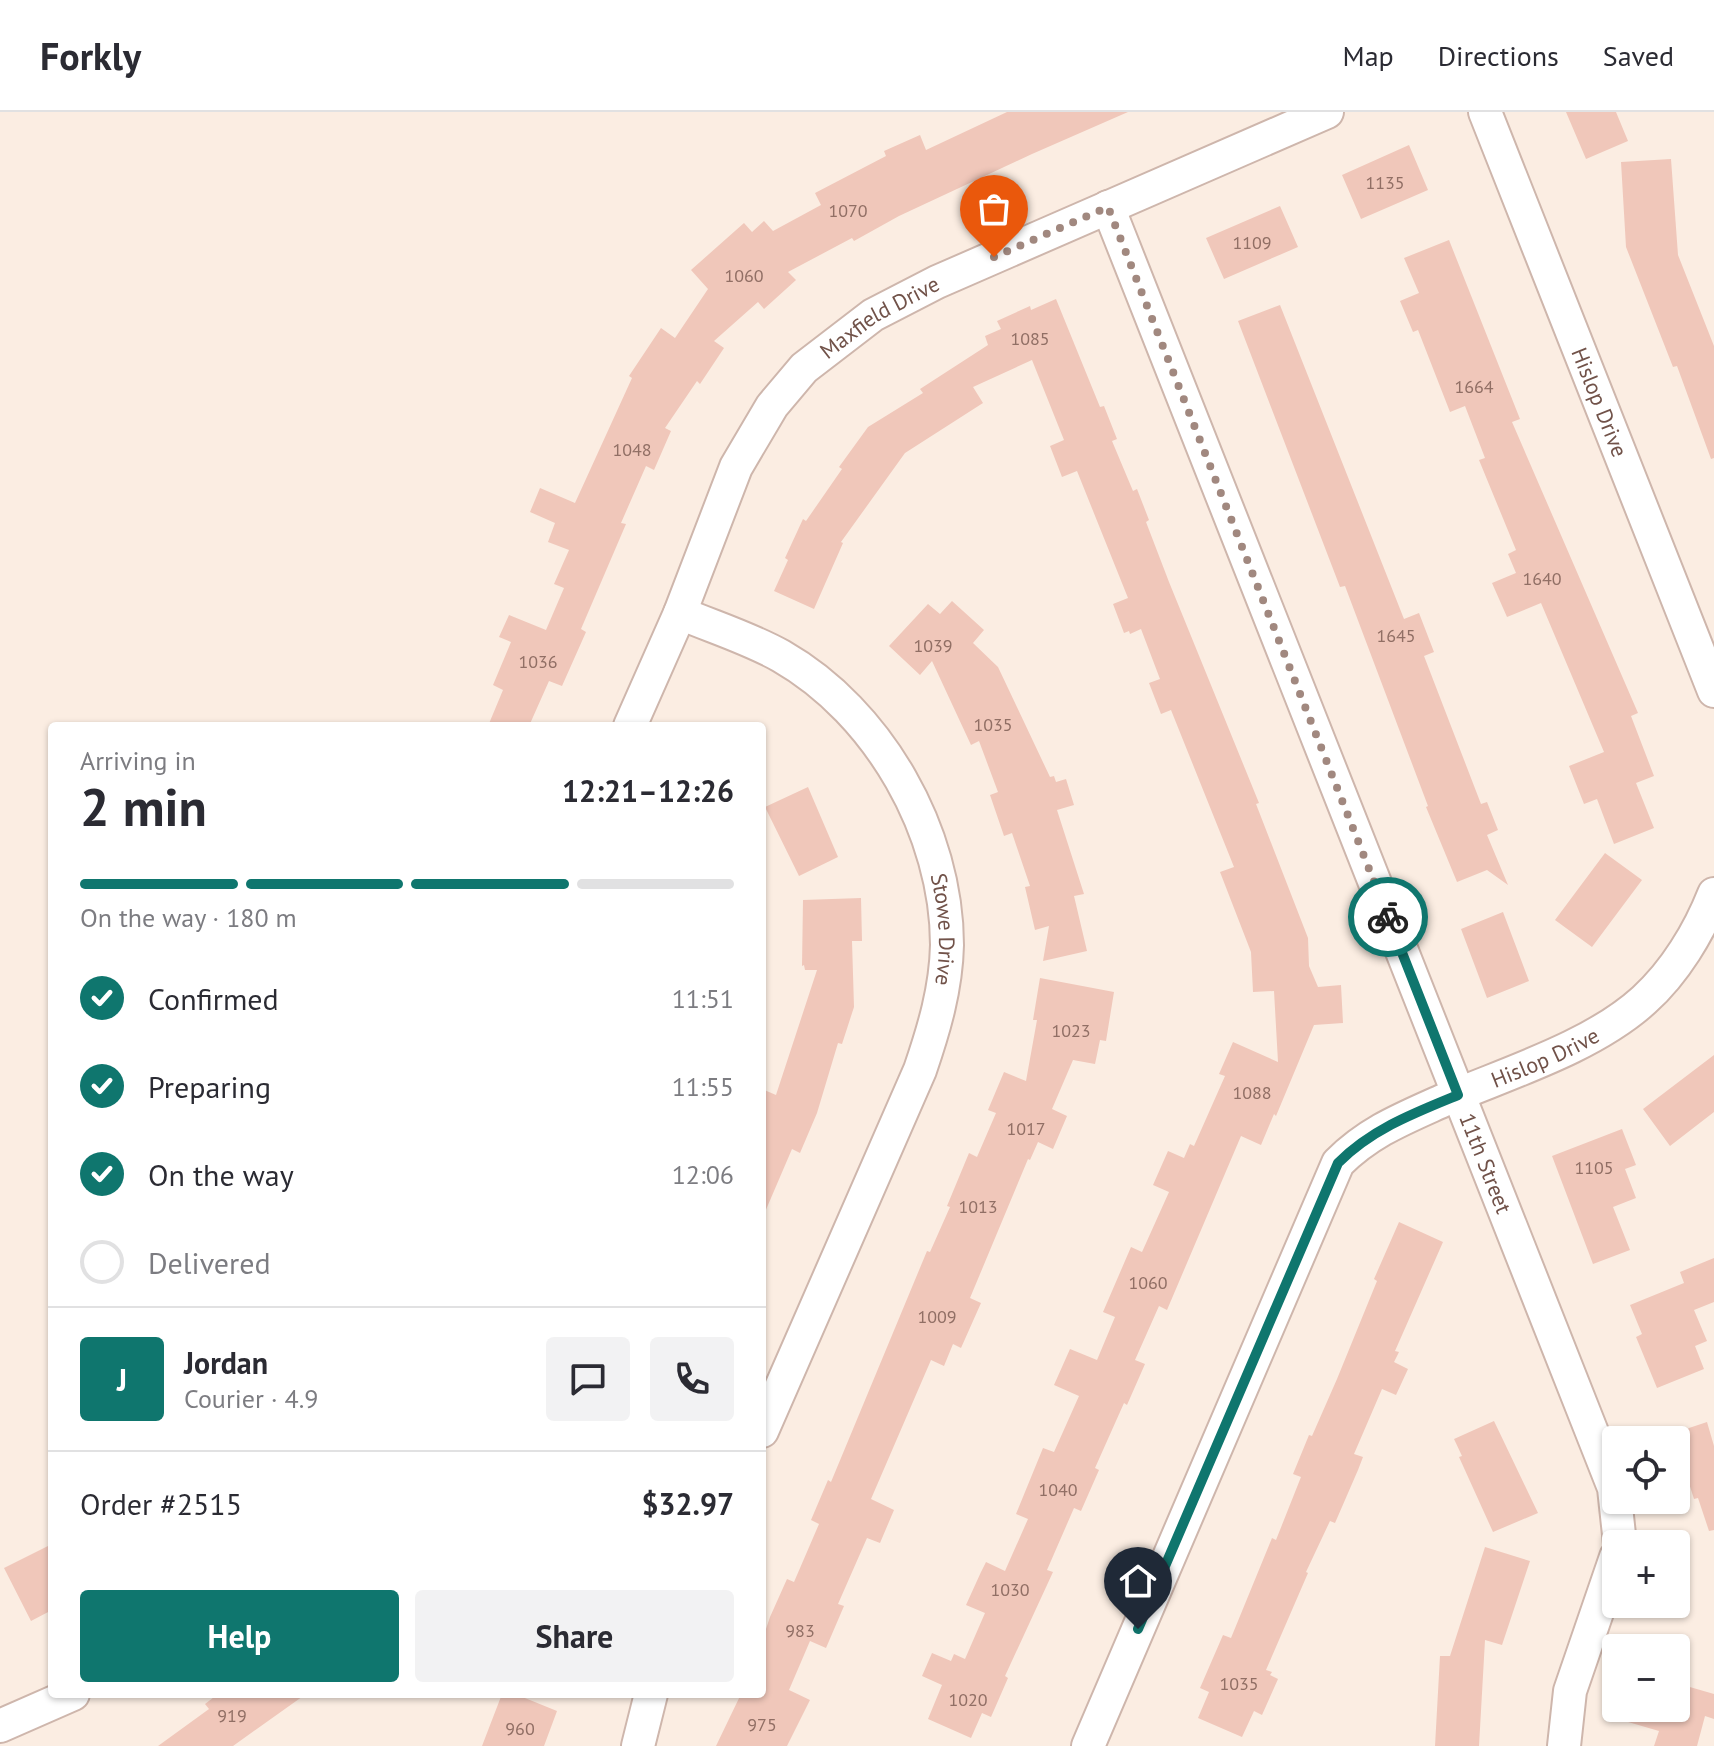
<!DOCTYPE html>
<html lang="en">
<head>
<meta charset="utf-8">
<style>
	:root { --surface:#fff; --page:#f2f2f3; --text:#2b2b33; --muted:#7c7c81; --line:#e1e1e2; --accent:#0f766e }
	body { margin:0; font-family:"PT Sans",sans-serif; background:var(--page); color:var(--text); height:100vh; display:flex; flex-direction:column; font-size:30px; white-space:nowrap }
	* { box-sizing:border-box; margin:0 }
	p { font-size:26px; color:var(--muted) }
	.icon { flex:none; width:44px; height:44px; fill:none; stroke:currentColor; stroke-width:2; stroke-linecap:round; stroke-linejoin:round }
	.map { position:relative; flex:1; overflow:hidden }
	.details { position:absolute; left:48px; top:610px; width:718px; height:976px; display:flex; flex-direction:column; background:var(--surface); border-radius:8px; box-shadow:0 2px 6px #0004 }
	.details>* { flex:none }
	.controls { position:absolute; left:1602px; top:1314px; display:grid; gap:16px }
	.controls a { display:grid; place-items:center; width:88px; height:88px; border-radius:8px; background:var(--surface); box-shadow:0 2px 6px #0004; font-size:40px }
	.pin { position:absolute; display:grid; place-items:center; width:68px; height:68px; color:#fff; margin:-82px -34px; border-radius:50% 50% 50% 0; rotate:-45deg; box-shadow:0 0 8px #0007 }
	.pin .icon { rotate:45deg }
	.courier { position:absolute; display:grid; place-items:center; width:80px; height:80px; margin:-40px; border:6px solid #0f766e; border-radius:50%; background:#fff; color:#222; box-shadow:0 2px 10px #0007 }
	.summary em { font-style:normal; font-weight:700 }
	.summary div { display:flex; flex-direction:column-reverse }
	.summary { display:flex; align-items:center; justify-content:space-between; height:136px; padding:0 32px }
	h1 { font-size:52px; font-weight:700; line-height:60px }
	.bar { display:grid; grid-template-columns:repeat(4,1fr); gap:12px 8px; align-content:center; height:96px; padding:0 32px }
	.bar i { height:10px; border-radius:6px; background:var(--line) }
	.bar .current { background:var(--accent) }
	.bar p { grid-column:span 4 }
	.line { display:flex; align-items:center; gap:20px; padding:0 32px; border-top:2px solid var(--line) }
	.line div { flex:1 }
	.round { display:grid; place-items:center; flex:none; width:84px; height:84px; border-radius:8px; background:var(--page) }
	ol { padding:0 32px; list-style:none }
	li { display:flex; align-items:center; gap:24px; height:88px }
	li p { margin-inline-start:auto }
	li .icon { padding:8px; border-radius:50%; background:var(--accent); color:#fff; stroke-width:4 }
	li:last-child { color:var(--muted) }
	li i { width:44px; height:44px; border:4px solid var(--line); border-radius:50% }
	.cta { display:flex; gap:16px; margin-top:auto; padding:16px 32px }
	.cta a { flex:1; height:92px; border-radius:8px; background:var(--accent); color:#fff; font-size:32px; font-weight:700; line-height:92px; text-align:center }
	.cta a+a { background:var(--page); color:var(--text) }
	header { display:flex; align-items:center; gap:48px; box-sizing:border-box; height:112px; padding:0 40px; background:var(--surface); border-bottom:2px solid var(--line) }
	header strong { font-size:38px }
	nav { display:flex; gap:44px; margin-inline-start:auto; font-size:28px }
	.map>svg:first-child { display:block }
	.building { fill:#f0c7ba }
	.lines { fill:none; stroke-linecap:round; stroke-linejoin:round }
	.minor-casing { stroke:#ceb6ac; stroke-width:36 }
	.minor { stroke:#fff; stroke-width:32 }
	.done { stroke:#a1887f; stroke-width:8; stroke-dasharray:0 14.4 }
	.route { stroke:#0f766e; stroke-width:10 }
	.labels { text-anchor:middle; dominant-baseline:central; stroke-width:7; stroke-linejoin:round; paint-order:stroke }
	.number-label { font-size:18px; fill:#916f65 }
	.street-label { font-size:22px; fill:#715249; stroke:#fef2e7 }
</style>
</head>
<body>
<header>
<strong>Forkly</strong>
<nav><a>Map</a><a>Directions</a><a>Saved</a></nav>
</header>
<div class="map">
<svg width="1714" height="1634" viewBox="0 0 1714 1634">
	<rect width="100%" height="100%" fill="#fbede2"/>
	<path class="building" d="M 1007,0 L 1128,0 L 1032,42 L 899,104 L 854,129 L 852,126 L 788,160 L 796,168 L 764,197 L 758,190 L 714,229 L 724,236 L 700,272 L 697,269 L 665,316 L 671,319 L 654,358 L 646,354 L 621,411 L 626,412 L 581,517 L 586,520 L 562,574 L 549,569 L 529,614 L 488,614 L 503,578 L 493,573 L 511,530 L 499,525 L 509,503 L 546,518 L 564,476 L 554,472 L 569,438 L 548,430 L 555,411 L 530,400 L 540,376 L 575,391 L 632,266 L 629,264 L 661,216 L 675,226 L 708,177 L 691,158 L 744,111 L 752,120 L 764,109 L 773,119 L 821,93 L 815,81 L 886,44 L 884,39 L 920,23 L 926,38 Z
		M 1566,0 L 1616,0 L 1628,29 L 1586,47 Z
		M 1409,33 L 1428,78 L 1361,107 L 1342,63 Z
		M 1671,47 L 1678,143 L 1714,234 L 1714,346 L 1711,347 L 1677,254 L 1673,255 L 1626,135 L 1621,50 Z
		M 1280,94 L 1298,135 L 1224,167 L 1206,126 Z
		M 1449,128 L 1520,307 L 1512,310 L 1638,601 L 1631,604 L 1654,664 L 1636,671 L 1654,716 L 1614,732 L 1597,687 L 1584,692 L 1569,654 L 1604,640 L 1541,491 L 1507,505 L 1492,471 L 1516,461 L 1508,442 L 1516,438 L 1479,348 L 1485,346 L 1465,294 L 1450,300 L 1418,218 L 1413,220 L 1400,189 L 1419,181 L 1404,146 Z
		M 1056,187 L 1100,295 L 1104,294 L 1117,327 L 1112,329 L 1133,379 L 1137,377 L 1149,408 L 1146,410 L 1169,470 L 1259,691 L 1256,692 L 1308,826 L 1309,854 L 1318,875 L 1341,873 L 1343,911 L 1314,913 L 1276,1004 L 1274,1002 L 1261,1033 L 1241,1024 L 1167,1198 L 1159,1194 L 1135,1248 L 1145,1252 L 1127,1293 L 1124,1291 L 1095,1356 L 1099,1358 L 1081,1399 L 1074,1396 L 1047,1458 L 1053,1460 L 1005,1564 L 1008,1566 L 991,1605 L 982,1601 L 971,1626 L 928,1607 L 942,1573 L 922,1564 L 932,1541 L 951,1549 L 954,1542 L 965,1547 L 985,1501 L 966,1493 L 981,1460 L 986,1450 L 1005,1459 L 1028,1407 L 1016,1402 L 1043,1336 L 1054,1340 L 1079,1284 L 1054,1273 L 1070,1237 L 1097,1248 L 1115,1205 L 1103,1200 L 1131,1135 L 1142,1140 L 1169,1080 L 1153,1073 L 1168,1039 L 1184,1046 L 1190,1032 L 1194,1034 L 1225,964 L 1219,962 L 1233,930 L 1278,950 L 1274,879 L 1253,880 L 1251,840 L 1220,760 L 1234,755 L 1171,598 L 1161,602 L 1149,571 L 1160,567 L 1141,517 L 1130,522 L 1129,519 L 1124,521 L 1113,492 L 1128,486 L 1077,359 L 1062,365 L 1050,334 L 1064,328 L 1032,248 L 973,275 L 983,291 L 905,341 L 841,430 L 843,431 L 814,497 L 774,479 L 788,448 L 785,446 L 803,407 L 806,409 L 842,357 L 839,355 L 868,315 L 923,281 L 920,277 L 988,233 L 985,224 L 1001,217 L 997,209 L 1030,194 L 1031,198 Z
		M 1280,193 L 1404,507 L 1419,501 L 1434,540 L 1424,544 L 1481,692 L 1487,690 L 1498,718 L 1487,723 L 1508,773 L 1487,758 L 1457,770 L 1426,695 L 1428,694 L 1345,474 L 1340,475 L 1238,209 Z
		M 952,489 L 984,518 L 973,531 L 998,555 L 1050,665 L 1054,664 L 1056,670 L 1066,667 L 1074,693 L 1057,698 L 1084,782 L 1074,784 L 1087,839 L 1043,849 L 1049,814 L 1035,818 L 1025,775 L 1030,774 L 1012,721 L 1004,724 L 990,683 L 998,680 L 979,629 L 971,633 L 932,549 L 920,563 L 889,534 L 928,492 L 940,502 Z
		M 808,675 L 838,745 L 799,764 L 765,695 Z
		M 1605,741 L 1642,768 L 1592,835 L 1555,808 Z
		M 861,786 L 862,829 L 852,829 L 854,895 L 842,932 L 838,931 L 817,1001 L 800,1041 L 792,1037 L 762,1107 L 762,977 L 776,983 L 817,858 L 805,858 L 804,853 L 802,854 L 803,788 Z
		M 1503,800 L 1529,869 L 1487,886 L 1461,817 Z
		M 1040,866 L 1114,880 L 1106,929 L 1100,928 L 1095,952 L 1073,948 L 1052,997 L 1067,1004 L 1053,1037 L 1038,1030 L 1030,1048 L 1028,1047 L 970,1186 L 981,1191 L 961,1236 L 953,1232 L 944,1254 L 931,1248 L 871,1387 L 894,1398 L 880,1431 L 867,1426 L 838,1492 L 844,1494 L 826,1536 L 810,1529 L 789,1578 L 810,1588 L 787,1634 L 716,1634 L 741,1582 L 762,1582 L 762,1529 L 770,1505 L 787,1467 L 794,1470 L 819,1412 L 811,1408 L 828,1368 L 831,1370 L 927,1139 L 930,1140 L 950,1095 L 947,1094 L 969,1041 L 977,1045 L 996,1001 L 988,998 L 1004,960 L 1026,969 L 1037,908 L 1033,908 Z
		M 1714,943 L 1714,1000 L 1670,1034 L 1643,997 Z
		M 1622,1017 L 1636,1053 L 1625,1057 L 1636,1086 L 1613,1095 L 1630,1138 L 1593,1152 L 1552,1044 Z
		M 1399,1110 L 1443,1130 L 1395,1239 L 1399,1240 L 1394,1250 L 1408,1257 L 1396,1283 L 1382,1277 L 1354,1342 L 1363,1345 L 1358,1358 L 1335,1411 L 1330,1409 L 1306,1460 L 1308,1461 L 1266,1558 L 1272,1560 L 1270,1563 L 1278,1567 L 1262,1603 L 1254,1599 L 1242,1625 L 1198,1606 L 1209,1580 L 1200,1576 L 1223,1523 L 1231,1526 L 1272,1426 L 1276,1428 L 1301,1365 L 1293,1362 L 1309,1323 L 1312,1324 L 1337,1267 L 1377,1169 L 1374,1167 Z
		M 1714,1146 L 1714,1190 L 1694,1198 L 1707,1229 L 1695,1234 L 1704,1257 L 1657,1276 L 1636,1225 L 1642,1222 L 1630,1193 L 1684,1171 L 1680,1160 Z
		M 1494,1309 L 1538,1401 L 1493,1420 L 1459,1345 L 1462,1344 L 1454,1327 Z
		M 1707,1310 L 1714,1334 L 1714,1418 L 1709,1419 L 1698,1386 L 1694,1387 L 1685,1359 L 1689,1358 L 1677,1320 Z
		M 52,1432 L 52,1498 L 31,1509 L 4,1456 Z
		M 1485,1435 L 1530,1449 L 1502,1533 L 1485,1528 L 1479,1634 L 1435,1634 L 1440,1544 L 1450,1544 Z
		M 1676,1571 L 1714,1582 L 1714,1607 L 1705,1604 L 1697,1634 L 1654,1634 L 1659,1619 L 1604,1603 L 1605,1596 L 1676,1596 Z
		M 218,1582 L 306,1582 L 233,1634 L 158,1634 L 209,1597 L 205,1592 Z
		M 502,1582 L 515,1582 L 557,1599 L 544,1634 L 482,1634 Z"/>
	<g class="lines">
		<g class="minor-casing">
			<g id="minor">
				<path id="s1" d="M 1485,0 L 1714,579"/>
				<path id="s2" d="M 1108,95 L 1614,1376 L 1620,1432"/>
				<path id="s3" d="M 680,501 C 713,515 749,526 781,544 C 879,600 947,720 947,833 C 946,877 934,917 920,958 L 762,1319"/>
				<path id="s4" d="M 630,614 L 680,501 L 736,355 L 772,294 L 804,256 L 873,203 L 937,170 L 1327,0"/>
				<path d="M 0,1614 L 73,1582"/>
				<path d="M 638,1634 L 651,1582"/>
				<path id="s5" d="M 1088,1634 L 1338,1051 C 1369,1020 1402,1007 1442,989 C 1507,961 1591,936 1644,888 C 1675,860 1699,820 1714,782"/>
				<path d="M 1564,1634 L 1570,1579 L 1616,1445"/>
			</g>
		</g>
		<use href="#minor" class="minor"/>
	</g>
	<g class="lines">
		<path class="done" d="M 994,145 L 1108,95 L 1388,805"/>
		<path class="route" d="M 1138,1517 L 1338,1051 C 1372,1017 1414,1001 1458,983 L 1388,805"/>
	</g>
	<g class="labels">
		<g class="number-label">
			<text x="1385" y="70">1135</text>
			<text x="848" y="98">1070</text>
			<text x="1252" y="130">1109</text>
			<text x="744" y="163">1060</text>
			<text x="1030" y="226">1085</text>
			<text x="1474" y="274">1664</text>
			<text x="632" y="337">1048</text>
			<text x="1542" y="466">1640</text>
			<text x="1396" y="523">1645</text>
			<text x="933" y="533">1039</text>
			<text x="538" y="549">1036</text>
			<text x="993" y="612">1035</text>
			<text x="1071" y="918">1023</text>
			<text x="1252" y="980">1088</text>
			<text x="1026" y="1016">1017</text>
			<text x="1594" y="1055">1105</text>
			<text x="978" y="1094">1013</text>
			<text x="1148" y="1170">1060</text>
			<text x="937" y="1204">1009</text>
			<text x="1058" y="1377">1040</text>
			<text x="1010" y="1477">1030</text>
			<text x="800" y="1518">983</text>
			<text x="1239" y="1571">1035</text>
			<text x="968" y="1587">1020</text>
			<text x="232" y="1603">919</text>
			<text x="762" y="1612">975</text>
			<text x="520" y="1616">960</text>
		</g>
		<g class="street-label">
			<text stroke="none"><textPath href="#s4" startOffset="492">Maxfield Drive</textPath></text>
			<text stroke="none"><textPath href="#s1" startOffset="312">Hislop Drive</textPath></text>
			<text stroke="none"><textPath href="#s3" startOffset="442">Stowe Drive</textPath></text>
			<text stroke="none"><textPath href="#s5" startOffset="868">Hislop Drive</textPath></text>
			<text stroke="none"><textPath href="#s2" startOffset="1028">11th Street</textPath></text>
		</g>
	</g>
</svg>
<div class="controls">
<a><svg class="icon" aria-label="locate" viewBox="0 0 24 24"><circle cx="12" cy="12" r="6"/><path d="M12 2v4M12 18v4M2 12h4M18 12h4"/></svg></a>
<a>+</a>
<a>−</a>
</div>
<div class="pin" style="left:994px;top:145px;background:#ea580c"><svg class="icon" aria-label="bag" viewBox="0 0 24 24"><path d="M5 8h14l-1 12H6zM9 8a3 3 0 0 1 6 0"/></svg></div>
<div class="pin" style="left:1138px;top:1517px;background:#1f2937"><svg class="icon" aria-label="home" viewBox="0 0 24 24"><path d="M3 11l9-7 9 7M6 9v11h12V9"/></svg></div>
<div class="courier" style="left:1388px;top:805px"><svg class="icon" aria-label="bike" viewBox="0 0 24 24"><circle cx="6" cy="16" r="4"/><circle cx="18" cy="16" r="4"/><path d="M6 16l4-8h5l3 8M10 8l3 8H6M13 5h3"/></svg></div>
<section class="details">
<div class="summary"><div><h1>2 min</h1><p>Arriving in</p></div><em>12:21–12:26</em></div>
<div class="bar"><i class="current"></i><i class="current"></i><i class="current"></i><i></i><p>On the way · 180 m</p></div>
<ol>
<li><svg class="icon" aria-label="check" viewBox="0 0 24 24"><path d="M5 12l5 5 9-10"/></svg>Confirmed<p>11:51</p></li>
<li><svg class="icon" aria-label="check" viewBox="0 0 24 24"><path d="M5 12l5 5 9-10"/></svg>Preparing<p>11:55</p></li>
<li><svg class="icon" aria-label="check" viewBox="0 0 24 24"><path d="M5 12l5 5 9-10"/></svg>On the way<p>12:06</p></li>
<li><i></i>Delivered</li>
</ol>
<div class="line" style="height:144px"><b class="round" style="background:var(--accent);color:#fff">J</b><div><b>Jordan</b><p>Courier · 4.9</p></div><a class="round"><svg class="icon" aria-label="chat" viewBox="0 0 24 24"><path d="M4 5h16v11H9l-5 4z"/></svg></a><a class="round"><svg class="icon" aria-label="phone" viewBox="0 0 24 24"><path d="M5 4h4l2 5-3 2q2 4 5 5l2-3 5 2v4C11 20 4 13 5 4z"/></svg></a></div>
<div class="line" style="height:104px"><div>Order #2515</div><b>$32.97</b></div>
<div class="cta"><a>Help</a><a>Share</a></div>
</section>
</div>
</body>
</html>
